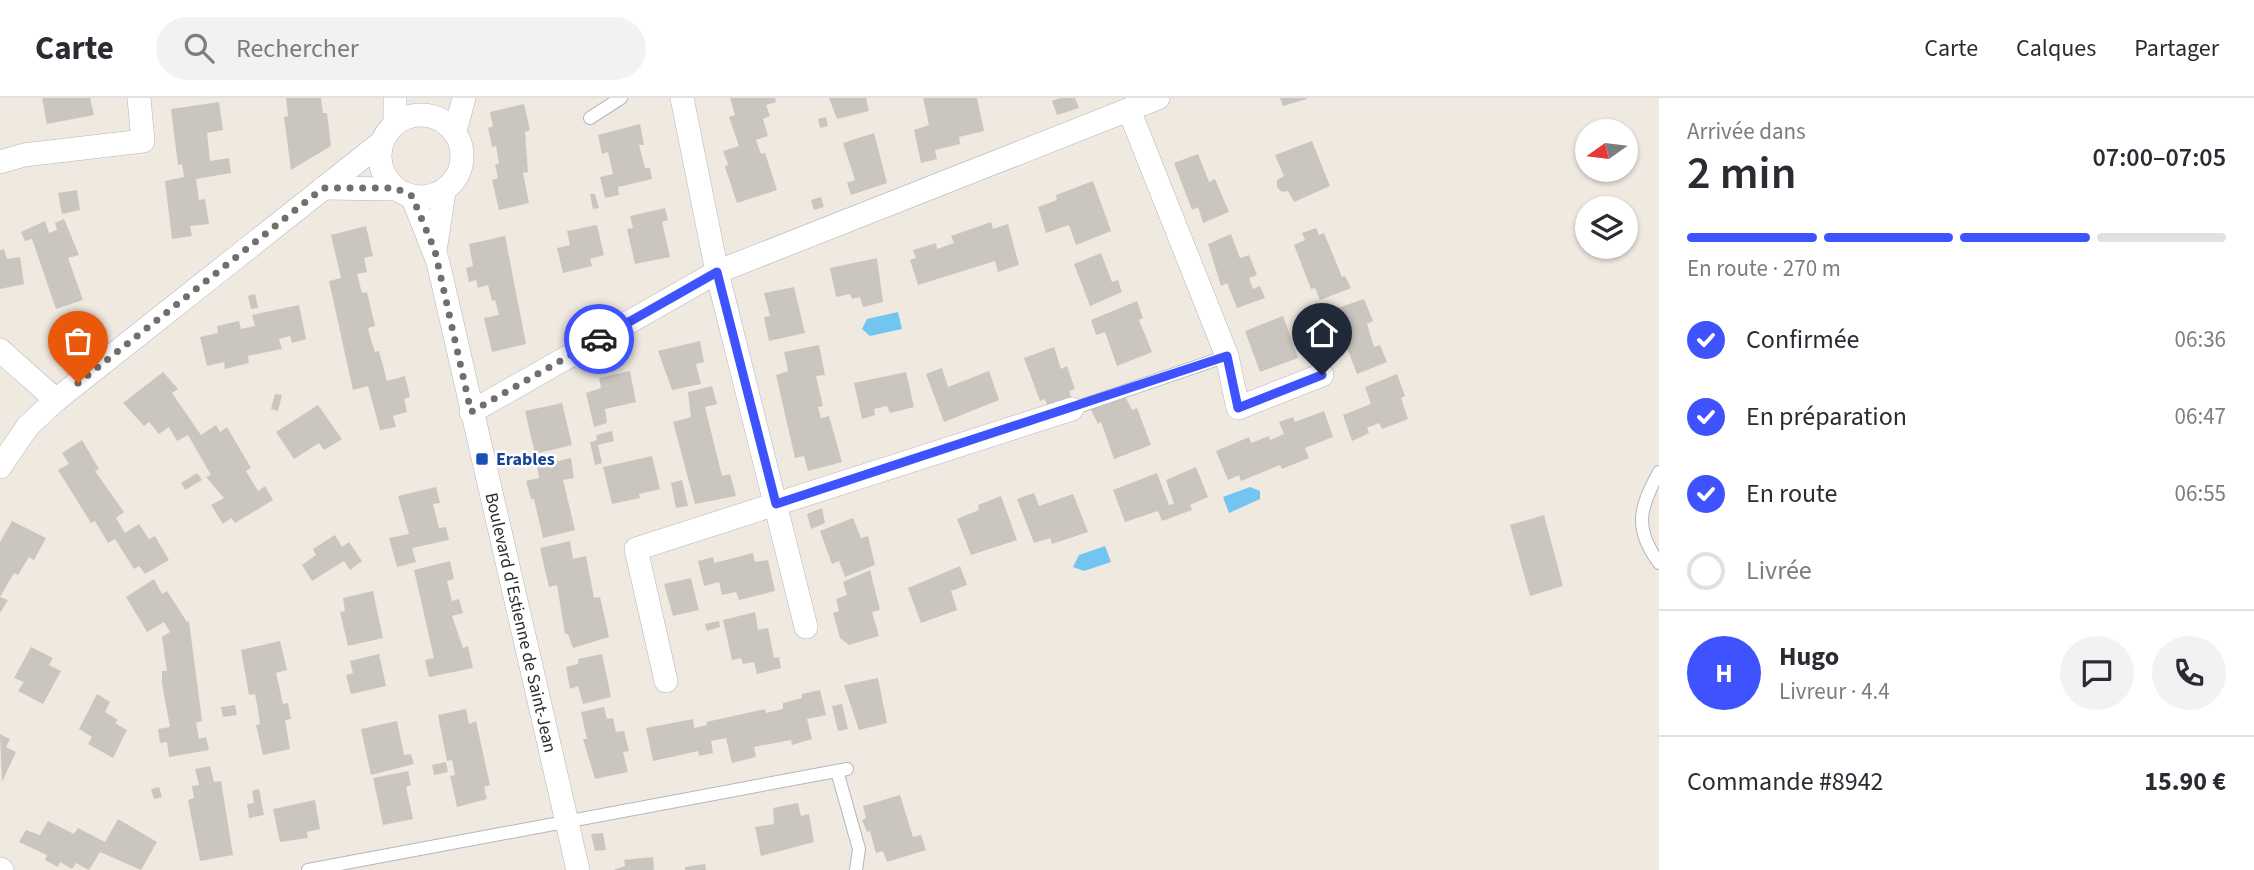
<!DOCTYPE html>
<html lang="fr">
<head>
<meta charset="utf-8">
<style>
	:root { --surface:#fff; --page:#f2f2f3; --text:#2b2b33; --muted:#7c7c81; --line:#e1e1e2; --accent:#3e52fd }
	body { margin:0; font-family:"Source Sans 3",sans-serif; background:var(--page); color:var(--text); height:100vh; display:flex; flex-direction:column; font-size:26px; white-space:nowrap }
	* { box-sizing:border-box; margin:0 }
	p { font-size:23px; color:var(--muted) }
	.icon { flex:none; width:38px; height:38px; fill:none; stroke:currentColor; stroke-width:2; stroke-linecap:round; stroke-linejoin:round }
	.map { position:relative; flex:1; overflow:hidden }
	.panel { display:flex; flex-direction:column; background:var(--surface); width:595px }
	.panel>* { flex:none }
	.needle { width:46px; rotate:256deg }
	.controls { position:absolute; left:1575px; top:21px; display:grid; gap:14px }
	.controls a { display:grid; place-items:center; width:63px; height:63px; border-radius:50%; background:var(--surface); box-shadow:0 2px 5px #0004; font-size:35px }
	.pin { position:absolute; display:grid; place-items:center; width:60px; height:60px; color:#fff; margin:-72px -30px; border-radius:50% 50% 50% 0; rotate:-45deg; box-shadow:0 0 7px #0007 }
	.pin .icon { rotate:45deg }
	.courier { position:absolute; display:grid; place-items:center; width:70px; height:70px; margin:-35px; border:5px solid #3e52fd; border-radius:50%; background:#fff; color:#222; box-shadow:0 2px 9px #0007 }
	.overview em { font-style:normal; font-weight:600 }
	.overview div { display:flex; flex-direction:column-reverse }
	.overview { display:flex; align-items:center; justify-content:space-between; height:119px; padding:0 28px }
	h1 { font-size:46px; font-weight:600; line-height:52px }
	.bar { display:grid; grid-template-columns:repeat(4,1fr); gap:10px 7px; align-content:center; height:84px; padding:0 28px }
	.bar i { height:9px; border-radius:5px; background:var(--line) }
	.bar .selected { background:var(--accent) }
	.bar p { grid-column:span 4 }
	.line { display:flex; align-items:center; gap:18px; padding:0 28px; border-top:2px solid var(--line) }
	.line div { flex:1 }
	.round { display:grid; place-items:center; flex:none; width:74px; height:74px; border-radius:37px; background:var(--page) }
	ol { padding:0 28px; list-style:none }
	li { display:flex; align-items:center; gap:21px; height:77px }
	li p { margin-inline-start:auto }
	li .icon { padding:7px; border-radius:50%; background:var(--accent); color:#fff; stroke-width:4 }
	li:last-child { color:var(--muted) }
	li i { width:38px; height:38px; border:4px solid var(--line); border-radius:50% }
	header { display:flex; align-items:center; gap:42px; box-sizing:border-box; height:98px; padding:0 35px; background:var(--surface); border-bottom:2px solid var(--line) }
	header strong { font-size:33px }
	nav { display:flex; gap:38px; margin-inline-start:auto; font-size:24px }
	.search { width:490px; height:63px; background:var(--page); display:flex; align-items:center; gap:18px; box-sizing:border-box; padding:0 24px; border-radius:38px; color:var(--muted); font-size:26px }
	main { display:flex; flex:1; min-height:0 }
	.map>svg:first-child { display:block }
	.water { fill:#72c5f1 }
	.building { fill:#cac6bf }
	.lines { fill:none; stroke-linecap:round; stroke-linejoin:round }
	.lane-casing { stroke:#b3b5c1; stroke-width:14 }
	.street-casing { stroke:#b3b5c1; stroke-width:24 }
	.lane { stroke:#fff; stroke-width:12 }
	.street { stroke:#fff; stroke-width:23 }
	.done { stroke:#716f6c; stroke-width:7; stroke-dasharray:0 12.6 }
	.route { stroke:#3e52fd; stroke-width:9 }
	.transit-dot { fill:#1a4fb4; stroke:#fff; stroke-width:2.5 }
	.labels { text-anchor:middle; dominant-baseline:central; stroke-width:5; stroke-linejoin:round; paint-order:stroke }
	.transit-label { font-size:18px; font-weight:bold; fill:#164399; stroke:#fff; text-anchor:start }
	.street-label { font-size:18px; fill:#2d2d2d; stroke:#fff }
</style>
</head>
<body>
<header>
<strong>Carte</strong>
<div class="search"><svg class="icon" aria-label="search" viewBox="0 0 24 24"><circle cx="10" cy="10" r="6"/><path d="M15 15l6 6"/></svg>Rechercher</div>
<nav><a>Carte</a><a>Calques</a><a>Partager</a></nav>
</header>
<main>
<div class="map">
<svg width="1659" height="772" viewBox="0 0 1659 772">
	<rect width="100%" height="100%" fill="#efe9e0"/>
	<path class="water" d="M 898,214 L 902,231 L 870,238 L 862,231 L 867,221 Z
		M 1250,389 L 1260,393 L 1260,401 L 1229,415 L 1223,399 Z
		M 1105,448 L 1111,464 L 1084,473 L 1073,469 L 1079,457 Z"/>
	<path class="building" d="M 42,0 L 90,0 L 94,17 L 47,26 Z
		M 286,0 L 321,0 L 323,15 L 327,15 L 331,48 L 291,72 L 284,19 L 288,18 Z
		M 730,0 L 775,0 L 776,4 L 766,7 L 770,18 L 763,21 L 768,38 L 756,42 L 761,56 L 765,55 L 777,92 L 737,105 L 725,69 L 728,66 L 723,53 L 739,48 L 729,19 L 735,17 Z
		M 829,0 L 866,0 L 869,13 L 837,21 Z
		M 923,0 L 977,0 L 984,33 L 959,39 L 960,46 L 935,52 L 937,61 L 921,65 L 914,32 L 929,27 Z
		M 1060,0 L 1075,0 L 1079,10 L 1057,17 L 1052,3 Z
		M 1280,0 L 1307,0 L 1307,1 L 1283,8 Z
		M 219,4 L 223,32 L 207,35 L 210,63 L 229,60 L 231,75 L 196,81 L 199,102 L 205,101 L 209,126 L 190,128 L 192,138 L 172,141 L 165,83 L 184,79 L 182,66 L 178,67 L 171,11 Z
		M 524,6 L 530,32 L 525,34 L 528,74 L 523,75 L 529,105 L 499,112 L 492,82 L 498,80 L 495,66 L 499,66 L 496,48 L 492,49 L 488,30 L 493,28 L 490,14 Z
		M 826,19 L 828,28 L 820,30 L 818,21 Z
		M 640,26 L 644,47 L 639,47 L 645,70 L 650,70 L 652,81 L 618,89 L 619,97 L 605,100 L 600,79 L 613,76 L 608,54 L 602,56 L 598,37 Z
		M 874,35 L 887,85 L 851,97 L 847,85 L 855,82 L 843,45 Z
		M 1312,43 L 1330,88 L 1294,104 L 1288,93 L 1282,94 L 1277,89 L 1277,82 L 1284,78 L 1275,57 Z
		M 1198,56 L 1209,84 L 1215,81 L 1229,114 L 1203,125 L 1198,109 L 1192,112 L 1174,65 Z
		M 1093,83 L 1111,133 L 1076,147 L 1069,127 L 1046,135 L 1038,109 L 1057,102 L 1056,97 Z
		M 77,92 L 80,112 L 62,116 L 58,95 Z
		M 590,96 L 595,96 L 599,110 L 593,111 Z
		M 821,99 L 824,109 L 814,112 L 811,102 Z
		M 665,110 L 668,122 L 662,124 L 670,159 L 635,166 L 627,131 L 633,130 L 630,118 Z
		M 64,121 L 79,157 L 68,160 L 83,202 L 56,211 L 32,141 L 25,143 L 21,134 L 45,123 L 49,135 L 57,132 L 55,125 Z
		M 991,124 L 993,131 L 1008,126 L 1019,167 L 998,174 L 995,163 L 918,187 L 910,162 L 916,160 L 913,152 L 936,145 L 937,151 L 954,145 L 951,138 Z
		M 597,127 L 604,157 L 590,161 L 592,168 L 563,175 L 557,150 L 570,147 L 567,133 Z
		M 366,128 L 373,158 L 364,160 L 367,174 L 357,176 L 362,195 L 367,194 L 375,228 L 368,230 L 371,242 L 375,254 L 379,253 L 387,283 L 405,278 L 410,299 L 404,301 L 407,314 L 393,318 L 396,329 L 380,332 L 368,288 L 353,292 L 329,183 L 341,180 L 331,137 Z
		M 1316,130 L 1319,137 L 1324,135 L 1342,179 L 1345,178 L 1351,190 L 1320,202 L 1315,190 L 1311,191 L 1294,147 L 1305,142 L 1302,135 Z
		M 1231,136 L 1240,160 L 1249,157 L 1257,177 L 1249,180 L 1253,191 L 1260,188 L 1265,200 L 1237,210 L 1227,185 L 1221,188 L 1208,146 Z
		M 505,138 L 526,246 L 492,254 L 484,220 L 499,217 L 495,202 L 492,203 L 488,187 L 478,190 L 476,182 L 469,184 L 466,170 L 473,168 L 469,146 Z
		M 4,151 L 7,161 L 20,159 L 24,186 L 0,191 L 0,152 Z
		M 1101,155 L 1112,184 L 1118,182 L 1122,194 L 1090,208 L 1074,166 Z
		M 877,160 L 883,204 L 863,209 L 860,199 L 852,201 L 850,196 L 836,199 L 830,170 Z
		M 794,189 L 805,235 L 769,243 L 764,219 L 770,218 L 764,195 Z
		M 255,196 L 258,210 L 251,211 L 248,198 Z
		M 1364,201 L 1373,223 L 1367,226 L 1374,249 L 1380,247 L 1387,264 L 1357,276 L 1332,212 Z
		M 1137,203 L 1143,220 L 1139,222 L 1152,254 L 1117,268 L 1105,234 L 1096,237 L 1091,222 Z
		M 299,207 L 306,241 L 292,245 L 290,238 L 279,241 L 282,251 L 248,258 L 249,265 L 225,271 L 224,264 L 207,268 L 200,239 L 218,235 L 217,228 L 239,223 L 241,231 L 255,228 L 252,217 Z
		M 1283,218 L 1298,260 L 1260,274 L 1245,233 Z
		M 700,243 L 704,264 L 696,266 L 701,286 L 672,292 L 658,253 Z
		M 819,247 L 825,277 L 816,278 L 823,308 L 818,309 L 821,320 L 829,318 L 842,364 L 808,373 L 804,358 L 795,360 L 776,277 L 788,273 L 784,254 Z
		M 1054,249 L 1061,271 L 1067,268 L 1075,291 L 1069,293 L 1074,306 L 1050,316 L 1045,301 L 1040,303 L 1024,260 Z
		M 942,270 L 948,289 L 989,273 L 999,302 L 944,324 L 926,276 Z
		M 630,273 L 636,304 L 605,311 L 607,325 L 594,329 L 586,295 L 601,290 L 599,280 Z
		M 163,274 L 178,291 L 172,295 L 201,337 L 216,327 L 220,334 L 227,329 L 251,370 L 246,373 L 258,393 L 265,388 L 273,402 L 235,425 L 231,420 L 223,426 L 211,407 L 224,400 L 206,379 L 211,377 L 188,337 L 177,343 L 169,329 L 159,336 L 149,324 L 144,328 L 123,305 Z
		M 906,274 L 914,309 L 890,315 L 887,308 L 874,311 L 875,317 L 862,321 L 854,285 Z
		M 1397,276 L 1405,298 L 1401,300 L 1408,321 L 1382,331 L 1379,325 L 1367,330 L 1369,335 L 1352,343 L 1343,317 L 1371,306 L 1365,289 Z
		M 712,288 L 717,306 L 705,309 L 722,378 L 730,376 L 736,398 L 695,406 L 673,324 L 691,319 L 688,294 Z
		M 275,296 L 282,297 L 278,313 L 271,311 Z
		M 1125,298 L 1132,312 L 1137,310 L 1151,347 L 1114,361 L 1101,324 L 1098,326 L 1090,310 Z
		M 562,305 L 572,347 L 535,356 L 525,313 Z
		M 318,307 L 342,341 L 324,352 L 319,345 L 294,361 L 276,334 Z
		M 1324,313 L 1333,339 L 1305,350 L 1309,360 L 1282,371 L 1280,367 L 1241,383 L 1239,377 L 1228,382 L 1216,353 L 1249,339 L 1251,345 L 1269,338 L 1270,342 L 1284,336 L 1279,324 L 1293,319 L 1295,324 Z
		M 612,333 L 614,343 L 598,347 L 602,365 L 595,367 L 590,344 L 597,342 L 596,337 Z
		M 82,342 L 99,371 L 95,373 L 124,414 L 116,420 L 125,435 L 139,426 L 149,441 L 155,438 L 169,462 L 145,476 L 139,468 L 134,471 L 115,441 L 108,445 L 95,423 L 91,425 L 58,372 L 69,366 L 62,355 Z
		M 652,358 L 660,391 L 639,396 L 640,400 L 612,406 L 603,369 Z
		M 571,360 L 574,380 L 563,382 L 575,432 L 543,440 L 534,401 L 531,401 L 526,383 L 539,380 L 537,368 Z
		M 1196,369 L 1208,399 L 1190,407 L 1192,412 L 1162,423 L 1158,413 L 1125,424 L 1113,392 L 1157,375 L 1169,407 L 1174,406 L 1166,382 Z
		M 197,375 L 202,382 L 185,392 L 181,385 Z
		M 682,382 L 688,408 L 676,410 L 671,385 Z
		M 436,389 L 440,405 L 433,406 L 439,430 L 446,429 L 449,442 L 412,450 L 416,464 L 397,469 L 389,440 L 409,436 L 398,398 Z
		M 1034,395 L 1039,408 L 1073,396 L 1088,434 L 1052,446 L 1050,440 L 1034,445 L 1017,401 Z
		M 1001,398 L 1017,442 L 971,457 L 957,421 L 979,412 L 978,407 Z
		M 822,410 L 825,425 L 811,431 L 807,416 Z
		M 1544,417 L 1563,488 L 1530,498 L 1510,427 Z
		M 853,420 L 861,440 L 868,438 L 875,467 L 845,479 L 839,463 L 832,466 L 820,433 Z
		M 12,423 L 46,440 L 34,462 L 29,459 L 18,477 L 14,475 L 0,499 L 8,502 L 0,515 L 0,444 Z
		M 335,437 L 342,449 L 349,444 L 362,463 L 350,472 L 344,463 L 312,483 L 302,467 L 316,457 L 313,451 Z
		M 570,443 L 573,461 L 586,458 L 594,500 L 600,499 L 609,539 L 573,550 L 568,536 L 565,536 L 557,487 L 549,489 L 540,450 Z
		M 753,455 L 755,464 L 768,462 L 775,493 L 739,502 L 736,494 L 722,497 L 719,484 L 704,488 L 698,463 L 713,459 L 714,465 Z
		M 450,463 L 454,481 L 447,483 L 452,503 L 459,501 L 463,515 L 452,518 L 463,550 L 468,548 L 473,570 L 429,579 L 425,562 L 434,560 L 414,472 Z
		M 960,468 L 967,487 L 951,493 L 957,512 L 921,525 L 908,490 Z
		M 870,472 L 880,512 L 872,514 L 879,538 L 849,547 L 840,540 L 833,515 L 839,513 L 836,501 L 847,497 L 843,484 Z
		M 691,480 L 699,512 L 673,518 L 664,486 Z
		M 154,481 L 162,496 L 167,493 L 187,524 L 189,523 L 202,623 L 196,625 L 199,641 L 206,639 L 209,652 L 169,659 L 167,644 L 160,645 L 158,631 L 170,629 L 162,586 L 162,573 L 167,573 L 162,539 L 170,534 L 164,524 L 147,534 L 126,499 Z
		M 373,493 L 383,540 L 348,548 L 340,514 L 345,513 L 343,500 Z
		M 755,514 L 758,532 L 768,530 L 774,560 L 779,559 L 781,570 L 757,576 L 754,564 L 743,566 L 741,560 L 732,562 L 723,522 Z
		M 719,523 L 720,529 L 707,533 L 705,526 Z
		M 280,543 L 287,572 L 276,575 L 283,606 L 288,605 L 291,621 L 285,622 L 290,651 L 263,657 L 256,627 L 260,626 L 258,612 L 255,596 L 249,597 L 241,552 Z
		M 31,549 L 53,560 L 49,567 L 61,573 L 43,606 L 18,593 L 24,584 L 14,580 Z
		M 379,556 L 386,588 L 351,596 L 346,577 L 353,575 L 350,563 Z
		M 602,556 L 611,599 L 583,606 L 578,588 L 570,591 L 566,569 L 578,566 L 578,561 Z
		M 878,580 L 887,625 L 859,632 L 844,587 Z
		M 820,592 L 826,617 L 807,621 L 812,641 L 792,647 L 791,642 L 754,649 L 756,659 L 732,665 L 726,640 L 711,643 L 713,655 L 699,658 L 698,653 L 653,663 L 646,630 L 693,621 L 694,630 L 707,627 L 706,624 L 765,611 L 766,615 L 783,611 L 783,605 L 802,600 L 802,596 Z
		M 97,596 L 110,604 L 105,614 L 118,622 L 115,625 L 127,632 L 113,660 L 88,646 L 92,639 L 79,631 Z
		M 842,606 L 848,631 L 838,633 L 832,608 Z
		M 235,607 L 237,617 L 223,619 L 221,609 Z
		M 604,609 L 607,621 L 613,620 L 616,634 L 624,633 L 629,653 L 623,654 L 628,674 L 595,681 L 583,641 L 587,641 L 581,614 Z
		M 466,611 L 469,626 L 476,623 L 490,687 L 484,689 L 487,701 L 457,709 L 450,678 L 455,677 L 452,662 L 447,663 L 438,617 Z
		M 397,623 L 404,657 L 411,656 L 414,666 L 371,677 L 361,631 Z
		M 0,636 L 10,641 L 6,649 L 16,654 L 2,684 Z
		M 446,664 L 448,674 L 434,677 L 432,667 Z
		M 210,668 L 214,684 L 221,683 L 233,757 L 200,763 L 188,702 L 194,700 L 192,688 L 199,687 L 195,671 Z
		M 408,673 L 411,687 L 406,689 L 413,721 L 383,727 L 373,680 Z
		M 159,689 L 162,699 L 154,701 L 151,691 Z
		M 259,691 L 264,717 L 249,720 L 247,706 L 254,705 L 252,693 Z
		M 900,697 L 913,739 L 921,737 L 926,752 L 887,764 L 883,753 L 876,755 L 870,733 L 867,734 L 862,722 L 866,720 L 863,708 Z
		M 315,702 L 320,731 L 307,734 L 308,740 L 280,744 L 273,711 Z
		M 798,705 L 801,718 L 809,716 L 814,744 L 761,758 L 755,729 L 774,726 L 773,710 Z
		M 118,721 L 157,744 L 141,772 L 100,754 L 89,772 L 76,765 L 72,771 L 60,764 L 58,769 L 45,762 L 47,757 L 19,744 L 26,732 L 40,737 L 48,723 L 74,736 L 78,730 L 105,744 Z
		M 603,735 L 606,752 L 595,753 L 591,736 Z
		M 653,759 L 654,772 L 613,772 L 625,768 L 624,762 Z
		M 705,766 L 706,772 L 685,772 L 685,769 Z"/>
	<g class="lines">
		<g class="lane-casing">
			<path id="lane" d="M 590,20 L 621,0
				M 1072,311 L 1227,258
				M 1659,374 C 1640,409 1633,430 1659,465
				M 837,673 L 859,751 L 856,772
				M 308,772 L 847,671"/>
		</g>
		<g class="street-casing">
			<g id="street">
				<path d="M 395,0 L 395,25"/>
				<path d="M 682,0 L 717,174 L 806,529"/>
				<path d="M 1129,12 L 1227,258 L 1238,310 L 1322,277"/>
				<circle cx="421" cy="58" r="41"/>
				<path d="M 455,33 L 464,0"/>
				<path d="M 0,64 L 24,57 L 143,43 L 139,0"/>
				<path d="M 323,90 L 395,91"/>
				<path id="s1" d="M 412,98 L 438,164 L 578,772"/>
				<path d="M 435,153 L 444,94"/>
				<path d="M 0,252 L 56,302"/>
				<path d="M 471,314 L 717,174 L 1158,0"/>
				<path d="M 0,369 L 28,328 L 56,302 L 382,44"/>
				<path d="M 666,583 L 636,451 L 1072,311"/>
				<path d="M 0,771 L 2,772"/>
			</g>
		</g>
		<use href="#lane" class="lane"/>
		<use href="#street" class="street"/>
	</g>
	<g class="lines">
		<path class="done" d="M 78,285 L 323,90 L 395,90 L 412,98 L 435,153 L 471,314 L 599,241"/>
		<path class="route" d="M 599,241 L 717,174 L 776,406 L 1227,258 L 1238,310 L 1322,277"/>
	</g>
	<rect class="transit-dot" x="475" y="354" width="14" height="14" rx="3.5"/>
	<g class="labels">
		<g class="transit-label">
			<text x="496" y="361">Erables</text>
		</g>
		<g class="street-label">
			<text stroke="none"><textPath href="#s1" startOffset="441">Boulevard d'Estienne de Saint-Jean</textPath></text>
		</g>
	</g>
</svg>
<div class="controls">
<a><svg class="needle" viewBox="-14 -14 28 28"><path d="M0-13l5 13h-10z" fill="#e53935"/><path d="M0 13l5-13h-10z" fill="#7c7c81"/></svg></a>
<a><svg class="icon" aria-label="layers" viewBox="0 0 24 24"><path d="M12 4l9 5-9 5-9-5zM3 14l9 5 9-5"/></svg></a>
</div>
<div class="pin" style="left:78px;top:285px;background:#ea580c"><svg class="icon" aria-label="bag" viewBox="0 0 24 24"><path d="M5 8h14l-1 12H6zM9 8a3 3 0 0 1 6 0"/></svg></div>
<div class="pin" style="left:1322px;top:277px;background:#1f2937"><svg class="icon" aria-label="home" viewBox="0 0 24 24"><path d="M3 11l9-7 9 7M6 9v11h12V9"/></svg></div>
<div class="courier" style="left:599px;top:241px"><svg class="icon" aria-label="car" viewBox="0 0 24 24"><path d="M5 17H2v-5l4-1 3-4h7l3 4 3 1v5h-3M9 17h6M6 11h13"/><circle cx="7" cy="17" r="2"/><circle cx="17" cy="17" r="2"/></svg></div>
</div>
<section class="panel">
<div class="overview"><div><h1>2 min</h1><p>Arrivée dans</p></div><em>07:00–07:05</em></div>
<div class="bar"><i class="selected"></i><i class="selected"></i><i class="selected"></i><i></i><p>En route · 270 m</p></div>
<ol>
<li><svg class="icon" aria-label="check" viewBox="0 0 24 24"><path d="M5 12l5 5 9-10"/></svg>Confirmée<p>06:36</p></li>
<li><svg class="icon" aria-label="check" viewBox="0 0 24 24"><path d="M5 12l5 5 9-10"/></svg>En préparation<p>06:47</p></li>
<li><svg class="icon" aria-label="check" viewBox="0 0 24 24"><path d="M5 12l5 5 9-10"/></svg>En route<p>06:55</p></li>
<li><i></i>Livrée</li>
</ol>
<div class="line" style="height:126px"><b class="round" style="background:var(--accent);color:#fff">H</b><div><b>Hugo</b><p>Livreur · 4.4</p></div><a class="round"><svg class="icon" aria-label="chat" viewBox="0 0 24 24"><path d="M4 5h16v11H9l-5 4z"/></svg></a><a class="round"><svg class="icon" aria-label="phone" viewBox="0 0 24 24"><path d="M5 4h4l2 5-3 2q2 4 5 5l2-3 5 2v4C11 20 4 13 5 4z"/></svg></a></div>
<div class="line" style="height:91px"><div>Commande #8942</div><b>15.90 €</b></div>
</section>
</main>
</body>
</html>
